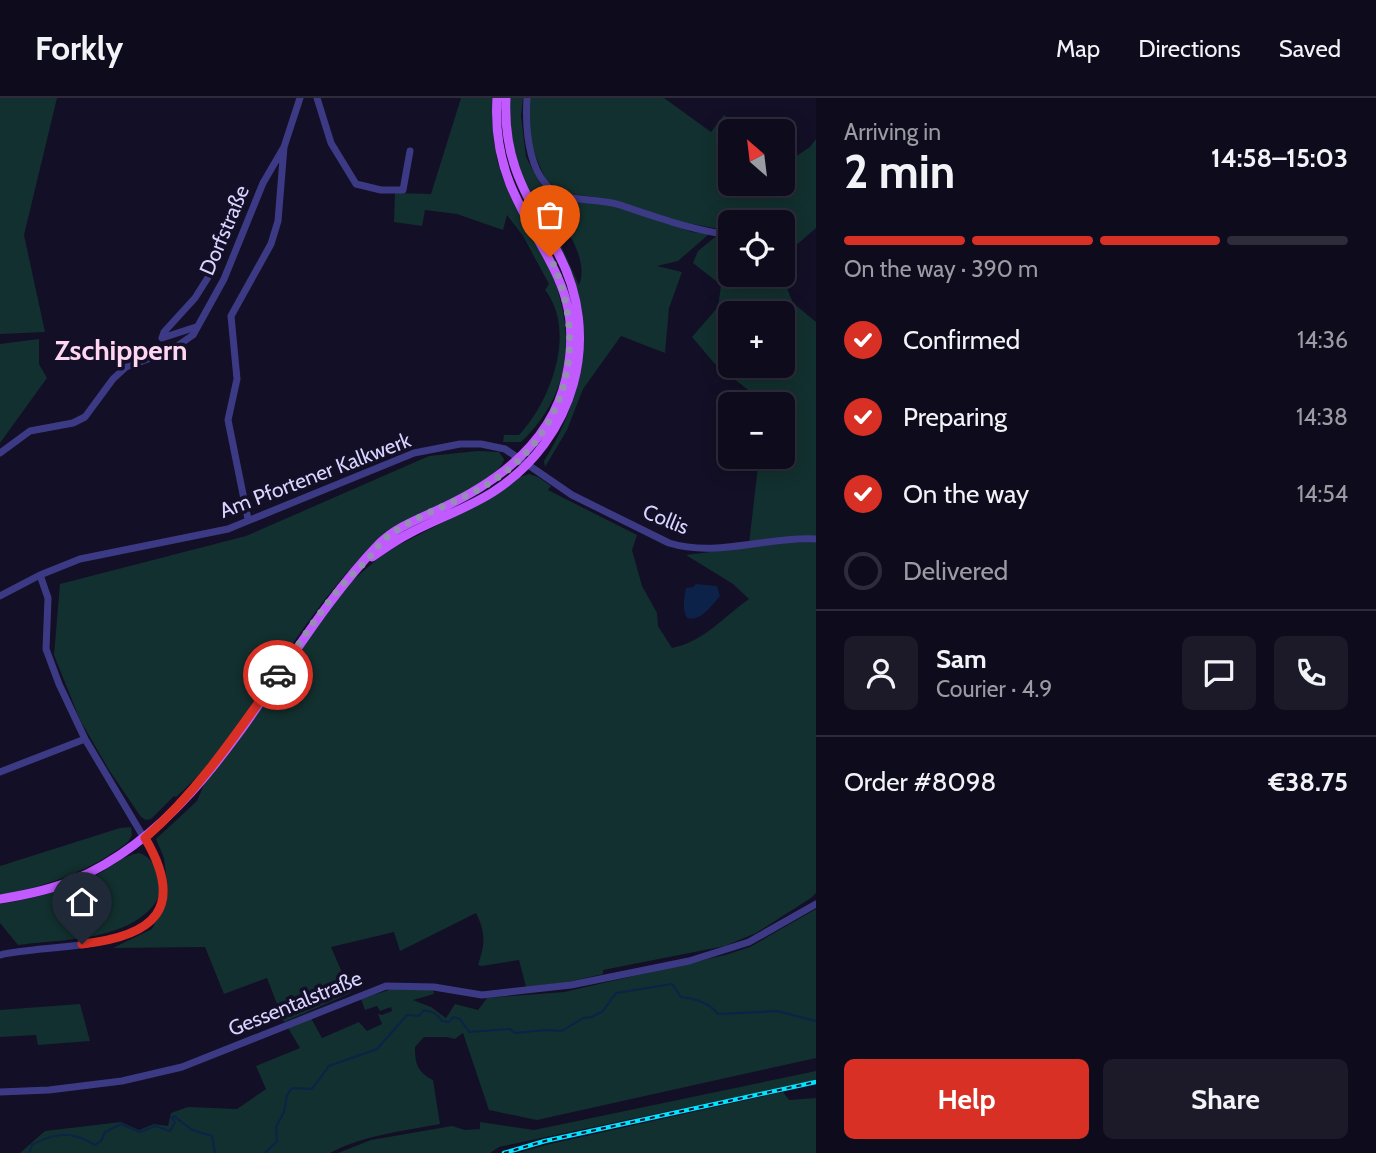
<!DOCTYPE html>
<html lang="en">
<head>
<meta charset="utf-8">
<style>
	:root { --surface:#0e0b1c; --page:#1c1929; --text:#f1f3f6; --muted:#9b9ba3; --line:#2e2b3b; --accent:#d93025 }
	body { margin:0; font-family:Cabin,sans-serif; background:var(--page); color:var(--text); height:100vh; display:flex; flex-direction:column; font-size:26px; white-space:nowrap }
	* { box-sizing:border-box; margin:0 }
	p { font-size:23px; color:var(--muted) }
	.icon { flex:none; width:38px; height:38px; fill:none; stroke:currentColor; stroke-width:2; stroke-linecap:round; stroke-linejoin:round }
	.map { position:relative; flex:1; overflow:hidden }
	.drawer { display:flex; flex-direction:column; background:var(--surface); width:560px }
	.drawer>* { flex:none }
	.needle { width:46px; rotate:332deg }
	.buttons { position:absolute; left:718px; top:21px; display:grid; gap:14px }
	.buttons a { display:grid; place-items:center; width:77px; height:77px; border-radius:10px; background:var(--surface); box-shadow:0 4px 18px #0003,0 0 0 2px var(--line); font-size:35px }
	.pin { position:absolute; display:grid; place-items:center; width:60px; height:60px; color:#fff; margin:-72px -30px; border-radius:50% 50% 50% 0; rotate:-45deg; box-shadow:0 0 7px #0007 }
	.pin .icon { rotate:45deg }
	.courier { position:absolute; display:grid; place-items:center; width:70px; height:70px; margin:-35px; border:5px solid #d93025; border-radius:50%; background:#fff; color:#222; box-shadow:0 2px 9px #0007 }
	.headline em { font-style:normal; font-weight:800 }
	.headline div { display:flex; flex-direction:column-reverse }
	.headline { display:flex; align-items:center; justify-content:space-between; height:119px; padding:0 28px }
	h1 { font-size:46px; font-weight:800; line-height:52px }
	.bar { display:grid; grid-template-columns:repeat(4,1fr); gap:10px 7px; align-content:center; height:84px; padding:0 28px }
	.bar i { height:9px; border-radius:5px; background:var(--line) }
	.bar .on { background:var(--accent) }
	.bar p { grid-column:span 4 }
	.line { display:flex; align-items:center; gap:18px; padding:0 28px; border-top:2px solid var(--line) }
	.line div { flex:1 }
	.round { display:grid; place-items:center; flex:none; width:74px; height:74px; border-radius:10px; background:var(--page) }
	ol { padding:0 28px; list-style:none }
	li { display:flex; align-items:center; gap:21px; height:77px }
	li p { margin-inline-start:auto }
	li .icon { padding:7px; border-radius:50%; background:var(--accent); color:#fff; stroke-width:4 }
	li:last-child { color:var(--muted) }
	li i { width:38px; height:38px; border:4px solid var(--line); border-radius:50% }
	.button { display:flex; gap:14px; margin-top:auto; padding:14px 28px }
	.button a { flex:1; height:80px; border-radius:10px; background:var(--accent); color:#fff; font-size:28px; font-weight:800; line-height:80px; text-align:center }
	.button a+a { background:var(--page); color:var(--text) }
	header { display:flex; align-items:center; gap:42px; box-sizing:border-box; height:98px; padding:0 35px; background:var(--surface); border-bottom:2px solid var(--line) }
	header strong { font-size:33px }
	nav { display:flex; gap:38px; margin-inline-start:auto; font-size:24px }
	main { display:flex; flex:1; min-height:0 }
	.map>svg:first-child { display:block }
	.green { fill:#12302f; fill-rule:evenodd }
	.water { fill:#0c2248 }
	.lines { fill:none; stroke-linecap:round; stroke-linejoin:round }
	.stream { stroke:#0c2248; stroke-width:2 }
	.minor { stroke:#3d3a85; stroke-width:7 }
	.major { stroke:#c25bff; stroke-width:9 }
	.rail-casing { stroke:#00e5ff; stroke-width:4.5 }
	.rail { stroke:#130f26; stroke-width:2; stroke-dasharray:5; stroke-linecap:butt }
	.done { stroke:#948fb3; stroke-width:7; stroke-dasharray:0 12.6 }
	.route { stroke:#d93025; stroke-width:9 }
	.labels { text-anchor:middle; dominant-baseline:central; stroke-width:7; stroke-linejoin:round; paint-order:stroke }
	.street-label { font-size:21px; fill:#d9d4ff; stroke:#130f26 }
	.district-label { font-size:28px; font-weight:bold; fill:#ffd6f0; stroke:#130f26 }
</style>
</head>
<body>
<header>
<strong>Forkly</strong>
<nav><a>Map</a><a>Directions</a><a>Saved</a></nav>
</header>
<main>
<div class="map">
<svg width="816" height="1055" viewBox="0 0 816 1055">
	<rect width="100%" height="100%" fill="#130f26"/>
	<path class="green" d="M 0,0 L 57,0 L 24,137 L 45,234 L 0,236 Z
		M 461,0 L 493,0 C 492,23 493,46 499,69 C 508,98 527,123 540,150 C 576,219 579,289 521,344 L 503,344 L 504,337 L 519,337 C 551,303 577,233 545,192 L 549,186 L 523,138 L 507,117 L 503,132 L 457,116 L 425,112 L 422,128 L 394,124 L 395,95 L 431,96 Z
		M 510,0 L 523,0 L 521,18 L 526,59 L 538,82 L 548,96 L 572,106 L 584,104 L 613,107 L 692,134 L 709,136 L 678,163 L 657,168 L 682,174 L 669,210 L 665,255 L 621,238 L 583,291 L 567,332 L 545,369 L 544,363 C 580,307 596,235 569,170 C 556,138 533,111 521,79 C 511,53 510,28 510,0 ZM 540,105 C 562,119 590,160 579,187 L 558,141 L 540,112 Z
		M 529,0 L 664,0 L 711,34 L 724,17 L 745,33 L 730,33 L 730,86 L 782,86 L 782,62 L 786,65 L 810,49 L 816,41 L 816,130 L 794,149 L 785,171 L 785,185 L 793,205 L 816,224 L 816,441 L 749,446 L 759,359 L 782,359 L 782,306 L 758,306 L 757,299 L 714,265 L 692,239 L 718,209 L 721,187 L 693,165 L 698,153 L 715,139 L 730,141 L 730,177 L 782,177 L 782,124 L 730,124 L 730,133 L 681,124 L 603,100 L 570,96 L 555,89 L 546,82 L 531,48 ZM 730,215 L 782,215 L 782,268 L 730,268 Z
		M 39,241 L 39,266 L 47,280 L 0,345 L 0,246 Z
		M 478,353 L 499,354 L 504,361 C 501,385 391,429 369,451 C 321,499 285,558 247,613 C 226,643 204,675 176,699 L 174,698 L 151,721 L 146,722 L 141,719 L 109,672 L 80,622 L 54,557 L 60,486 L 246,438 L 429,358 Z
		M 529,376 L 538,379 L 551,388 L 548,392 L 637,437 L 632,452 L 642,488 L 657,515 L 658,528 L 672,550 C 705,543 722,520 749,501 L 733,486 L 686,457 L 781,445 L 816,444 L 816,795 L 811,800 L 756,835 L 725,848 L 603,872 L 603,876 L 568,884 L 526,889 L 519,862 L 482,868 L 478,867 C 485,846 486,835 476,815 L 400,853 L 394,834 L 331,849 L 351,895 L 284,924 L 267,880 L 224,896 L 205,849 L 113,850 L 152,831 L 162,812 L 168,794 L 164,760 L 156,741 L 197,703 L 205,684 L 322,520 L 352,483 L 382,457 L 399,447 L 473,409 L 517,380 Z
		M 131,729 L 132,737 L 128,744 C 91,773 45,789 0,797 L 0,768 L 120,730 Z
		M 139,755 C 155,759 165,785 158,800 C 153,811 141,820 130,826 C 96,843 55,842 18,847 L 0,825 L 0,806 C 33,801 65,792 95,778 C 109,771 123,757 139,755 Z
		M 816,811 L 816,960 L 537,1022 L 489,1012 L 463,935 L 455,941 L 447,939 L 424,939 L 415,949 C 415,965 417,974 433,982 L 440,1026 C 403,1033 364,1037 330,1055 L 20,1055 L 45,1033 L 121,1024 L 139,1032 L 154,1026 L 168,1028 L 171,1015 L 188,1009 L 237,1011 L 266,991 L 256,968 L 300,950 L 288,930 L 311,920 L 322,940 L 359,924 L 367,933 L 382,926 L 378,916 L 382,917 L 392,913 L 391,909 L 380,913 L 377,908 L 365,912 L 361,901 L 395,890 L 433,891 L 434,896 L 413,902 L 431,909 L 446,920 L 455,906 L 478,912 L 487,900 L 564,894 L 725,857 L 750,849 Z
		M 80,906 L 90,943 L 38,947 L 36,937 L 0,939 L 0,912 Z
		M 816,973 L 816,981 L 811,983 L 499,1049 L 490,1055 L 338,1055 L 371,1042 L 452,1028 L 465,1032 L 480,1031 L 480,1024 L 534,1032 Z
		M 783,994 L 789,1002 L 816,1000 L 816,1055 L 517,1055 L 550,1046 Z"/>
	<path class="water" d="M 696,486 L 717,488 L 720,498 C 711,508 701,524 687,520 C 682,511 684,500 686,490 L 693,489 Z"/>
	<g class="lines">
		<path class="stream" d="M 29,1055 L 32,1047 C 55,1034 72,1033 95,1047 L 101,1043 L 105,1034 L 121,1026 L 140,1034 L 155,1028 L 170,1033 L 175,1024 L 172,1020 L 174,1018 L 192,1032 L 212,1038 L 215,1055
			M 265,1055 L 277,1043 L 276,1029 L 284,1014 L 287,997 L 292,990 L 312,991 L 329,968 L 377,951 L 407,917 L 419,918 L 423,913 C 432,912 437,916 442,923 L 449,924 L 453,919 L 460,921 L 469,934 L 510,931 L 515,935 L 546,932 L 562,933 L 583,920 L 592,919 L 603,913 L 616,895 L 672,886 L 681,899 C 696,901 708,904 718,916 L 777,913 L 816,923"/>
		<path class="minor" d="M 317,0 L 331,45 L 356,86 L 381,92 L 403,92 L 410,53
			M 527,0 C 525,32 528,88 566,99 C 584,103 602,101 620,107 C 656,119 691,132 730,137
			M 162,240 L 164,234 L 195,200 L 212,173
			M 162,240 L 196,229
			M 0,355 L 30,333 L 73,325 L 85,319 L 113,281 L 126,269 L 170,253 L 193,237 L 224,181 L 263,85 L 284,49
			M 248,421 L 228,322 L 237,281 L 231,218 L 271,146 L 278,123 L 284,49 L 300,0
			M 0,498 L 40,477 L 80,461 L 228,431 L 414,355 L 460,346 L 481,346 L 505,351 L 572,397 L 669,445 C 717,460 767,438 816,441
			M 0,674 L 85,641
			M 0,857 C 58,843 202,859 153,755 L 85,641 L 59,586 L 46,551 L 48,500 L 40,477
			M 0,994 L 49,992 L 122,983 L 182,969 L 386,888 L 434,889 L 482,897 L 571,887 L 689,863 L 749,844 L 816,806"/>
		<path class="major" d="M 372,459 C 385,450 398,441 412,434 C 439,420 468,410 493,394 C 575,341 604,239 557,153 C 527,97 503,66 506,0
			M 0,801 C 25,797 50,792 74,782 C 218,720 276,552 380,445 C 396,429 421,420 442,410 C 498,384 552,344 566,280 C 586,191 540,159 510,86 C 499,58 495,30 497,0"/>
		<g class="rail-casing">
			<path id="rail" d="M 504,1055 L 545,1043 L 816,984"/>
		</g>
		<use href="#rail" class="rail"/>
	</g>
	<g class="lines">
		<path class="done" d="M 278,577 C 298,548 317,517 340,490 C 348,480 357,472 366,463 C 373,455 379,446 387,439 C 416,416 459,405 491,384 C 570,333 589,241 550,159"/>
		<path class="route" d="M 82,846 C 155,838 186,810 145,740 C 198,693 237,635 278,577"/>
	</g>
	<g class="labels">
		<g class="street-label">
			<text transform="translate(224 132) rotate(-67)">Dorfstraße</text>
			<text transform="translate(315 377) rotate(-21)">Am Pfortener Kalkwerk</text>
			<text transform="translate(666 421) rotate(22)">Collis</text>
			<text transform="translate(295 905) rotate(-22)">Gessentalstraße</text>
		</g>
		<g class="district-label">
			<text x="121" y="252">Zschippern</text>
		</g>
	</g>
</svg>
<div class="buttons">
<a><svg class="needle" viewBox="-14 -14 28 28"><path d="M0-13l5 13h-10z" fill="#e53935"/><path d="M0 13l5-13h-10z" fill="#9b9ba3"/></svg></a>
<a><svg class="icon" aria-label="locate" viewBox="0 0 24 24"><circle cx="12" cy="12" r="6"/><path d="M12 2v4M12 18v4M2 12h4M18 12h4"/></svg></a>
<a>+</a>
<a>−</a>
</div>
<div class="pin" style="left:550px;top:159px;background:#ea580c"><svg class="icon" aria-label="bag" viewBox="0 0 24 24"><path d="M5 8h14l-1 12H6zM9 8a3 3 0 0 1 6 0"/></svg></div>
<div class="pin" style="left:82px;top:846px;background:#1f2937"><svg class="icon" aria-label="home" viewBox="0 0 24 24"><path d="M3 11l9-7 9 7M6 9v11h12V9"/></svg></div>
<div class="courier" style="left:278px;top:577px"><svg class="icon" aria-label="car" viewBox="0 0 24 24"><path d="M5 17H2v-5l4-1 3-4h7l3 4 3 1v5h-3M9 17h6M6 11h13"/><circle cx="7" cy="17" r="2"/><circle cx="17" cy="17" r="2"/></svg></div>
</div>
<section class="drawer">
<div class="headline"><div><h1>2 min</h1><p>Arriving in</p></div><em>14:58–15:03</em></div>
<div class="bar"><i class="on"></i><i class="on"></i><i class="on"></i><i></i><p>On the way · 390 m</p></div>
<ol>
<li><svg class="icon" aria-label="check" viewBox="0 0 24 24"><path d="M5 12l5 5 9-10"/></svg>Confirmed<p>14:36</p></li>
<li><svg class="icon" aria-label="check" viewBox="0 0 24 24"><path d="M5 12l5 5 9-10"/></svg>Preparing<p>14:38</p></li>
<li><svg class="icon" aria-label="check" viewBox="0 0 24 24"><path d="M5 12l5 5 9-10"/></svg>On the way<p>14:54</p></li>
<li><i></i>Delivered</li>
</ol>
<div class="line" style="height:126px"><a class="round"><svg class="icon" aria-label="person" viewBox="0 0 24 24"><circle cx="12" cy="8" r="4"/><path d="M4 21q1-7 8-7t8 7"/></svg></a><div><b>Sam</b><p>Courier · 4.9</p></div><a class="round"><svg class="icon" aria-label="chat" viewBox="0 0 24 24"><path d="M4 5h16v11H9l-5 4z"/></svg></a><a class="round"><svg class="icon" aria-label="phone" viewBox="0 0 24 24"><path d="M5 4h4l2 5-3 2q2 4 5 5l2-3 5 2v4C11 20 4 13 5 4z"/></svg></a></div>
<div class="line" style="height:91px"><div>Order #8098</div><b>€38.75</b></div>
<div class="button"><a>Help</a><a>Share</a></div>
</section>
</main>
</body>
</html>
